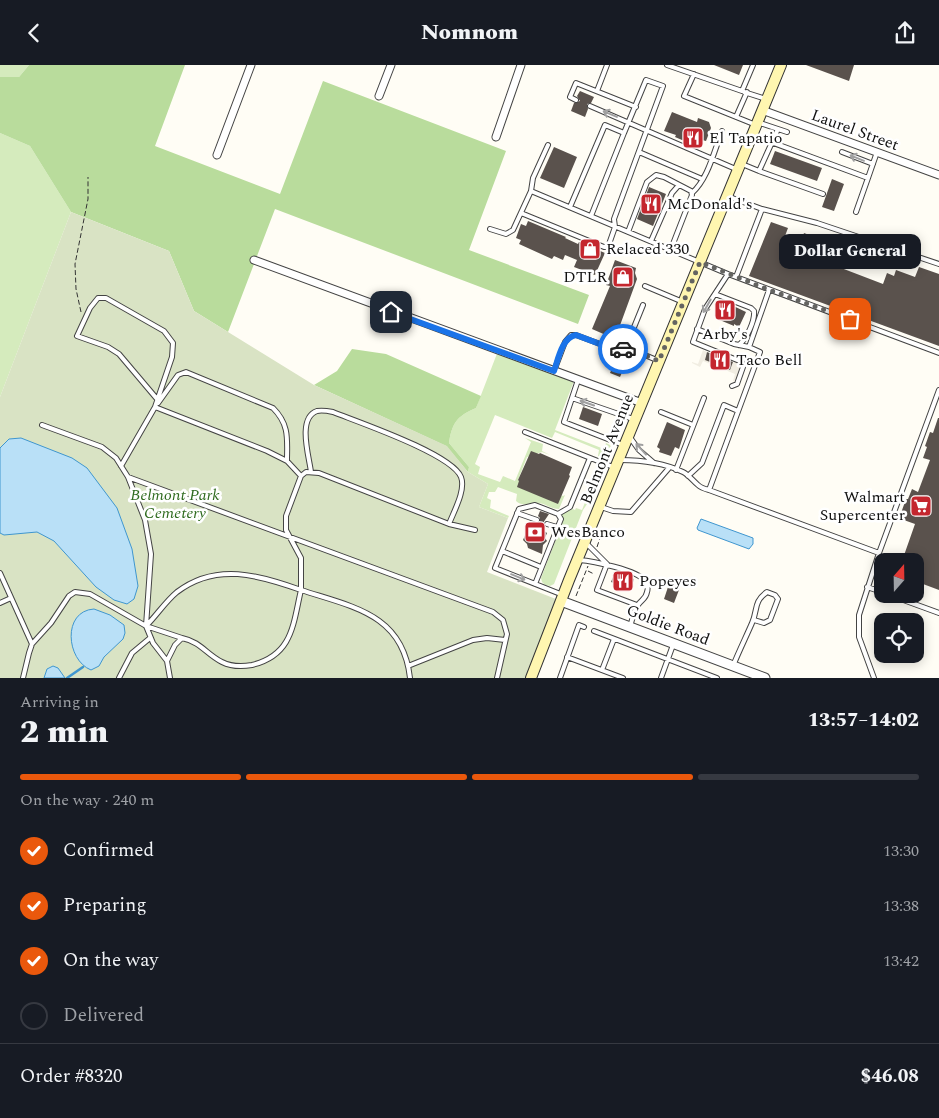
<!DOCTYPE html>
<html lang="en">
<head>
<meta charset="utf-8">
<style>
	:root { --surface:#171b24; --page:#20242c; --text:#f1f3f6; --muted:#9ea1a6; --line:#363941; --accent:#ea580c }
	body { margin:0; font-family:Spectral,serif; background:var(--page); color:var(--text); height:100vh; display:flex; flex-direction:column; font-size:19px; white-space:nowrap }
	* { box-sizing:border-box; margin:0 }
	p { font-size:16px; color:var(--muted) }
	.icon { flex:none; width:28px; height:28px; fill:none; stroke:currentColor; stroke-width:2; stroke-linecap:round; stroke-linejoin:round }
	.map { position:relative; height:613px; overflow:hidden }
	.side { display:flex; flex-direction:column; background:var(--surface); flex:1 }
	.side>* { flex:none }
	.needle { width:32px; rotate:20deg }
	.buttons { position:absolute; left:874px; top:488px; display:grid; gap:10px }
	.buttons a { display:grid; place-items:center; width:50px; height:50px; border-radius:10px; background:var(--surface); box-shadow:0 2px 12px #0003; font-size:25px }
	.pin { position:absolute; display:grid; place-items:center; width:42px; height:42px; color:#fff; margin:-21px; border-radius:10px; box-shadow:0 2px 8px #0006 }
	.courier { position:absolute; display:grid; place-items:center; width:50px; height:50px; margin:-25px; border:4px solid #1a73e8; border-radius:50%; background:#fff; color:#222; box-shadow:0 1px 6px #0007 }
	.bubble { position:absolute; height:35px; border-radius:10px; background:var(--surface); box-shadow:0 2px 12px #0003; font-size:16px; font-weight:800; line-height:35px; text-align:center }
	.head em { font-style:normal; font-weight:800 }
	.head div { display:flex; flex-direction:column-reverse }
	.head { display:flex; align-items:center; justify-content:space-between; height:85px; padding:0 20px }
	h1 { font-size:32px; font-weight:800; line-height:38px }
	.bar { display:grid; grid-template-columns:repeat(4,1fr); gap:8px 5px; align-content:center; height:60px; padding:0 20px }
	.bar i { height:6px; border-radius:4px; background:var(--line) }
	.bar .selected { background:var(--accent) }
	.bar p { grid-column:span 4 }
	.line { display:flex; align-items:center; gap:12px; padding:0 20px; border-top:1px solid var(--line) }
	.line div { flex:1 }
	ol { padding:0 20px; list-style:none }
	li { display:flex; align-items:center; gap:15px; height:55px }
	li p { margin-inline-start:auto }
	li .icon { padding:5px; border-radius:50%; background:var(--accent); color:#fff; stroke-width:4 }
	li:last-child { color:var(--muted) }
	li i { width:28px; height:28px; border:2px solid var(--line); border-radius:50% }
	header { display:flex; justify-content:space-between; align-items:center; height:65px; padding:0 20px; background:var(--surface); font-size:22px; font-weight:800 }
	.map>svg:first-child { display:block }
	.green { fill:#d5ebbd }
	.forest { fill:#b9dc9c }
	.cemetery { fill:#d9e3c4 }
	.plaza { fill:#f1ede2 }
	.water { fill:#b9e0f7; stroke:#3f96cf }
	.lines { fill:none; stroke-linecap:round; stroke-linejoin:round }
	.stream { stroke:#3f96cf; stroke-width:2.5 }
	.building { fill:#5a524d }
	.service-casing { stroke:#444; stroke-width:6 }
	.minor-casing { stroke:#444; stroke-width:9 }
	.tertiary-casing { stroke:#444; stroke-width:11 }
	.secondary-casing { stroke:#333; stroke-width:12 }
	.path { stroke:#333; stroke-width:1; stroke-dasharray:5 2.5; stroke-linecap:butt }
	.service { stroke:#fff; stroke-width:4 }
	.minor { stroke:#fff; stroke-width:7 }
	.tertiary { stroke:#fff; stroke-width:9 }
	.secondary { stroke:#fff6b0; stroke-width:10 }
	.oneway { stroke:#a0a0a0 }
	.done { stroke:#646461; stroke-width:5; stroke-dasharray:0 9 }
	.route { stroke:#1a73e8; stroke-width:6 }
	.labels { text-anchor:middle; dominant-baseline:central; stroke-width:5; stroke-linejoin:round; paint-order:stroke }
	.street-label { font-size:16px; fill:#111; stroke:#fff }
	.poi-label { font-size:16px; fill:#111; stroke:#fff; text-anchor:start }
	.park-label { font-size:16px; font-style:italic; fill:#2f6b1f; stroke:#fff }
</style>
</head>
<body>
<header><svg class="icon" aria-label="back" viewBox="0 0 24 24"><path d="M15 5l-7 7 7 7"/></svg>Nomnom<svg class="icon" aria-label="share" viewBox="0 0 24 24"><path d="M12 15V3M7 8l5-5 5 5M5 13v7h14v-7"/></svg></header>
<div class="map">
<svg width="939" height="613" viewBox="0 0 939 613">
	<rect width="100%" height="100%" fill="#fffdf5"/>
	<path class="green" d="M 0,0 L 29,0 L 19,12 L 0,12 Z
		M 0,68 L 30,81 L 71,147 L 0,332 Z
		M 498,286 L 574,316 L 555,365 L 604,384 L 606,378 L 610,380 L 612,385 L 609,392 L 604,394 L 598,391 L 599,385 L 555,367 L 552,373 L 495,350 L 475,399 L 480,402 L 478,409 L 500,417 L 503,411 L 515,416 L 531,377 L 525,373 L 543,379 L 542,386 L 550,390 L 542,387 L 527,392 L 518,415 L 563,431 L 565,430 L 559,444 C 551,444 546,439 539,438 C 531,436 523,443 516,436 L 517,429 L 498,422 L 495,427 L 489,427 L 487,433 L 491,435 L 490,443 L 509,451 L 508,453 L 479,442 L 488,419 L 468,407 L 469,402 L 449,378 C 452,358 457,351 476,343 Z
		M 598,404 L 602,408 L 595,427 L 583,445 L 554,519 L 550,521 L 545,520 L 542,517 L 541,513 L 563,456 L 561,449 L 573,444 L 575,445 L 576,443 L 582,445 Z"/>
	<path class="forest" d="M 29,0 L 185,0 L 155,81 L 280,129 L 323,16 L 506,86 L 469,185 L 589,230 L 578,259 L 275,144 L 228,267 L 194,246 L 169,186 L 71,147 L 30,81 L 0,68 L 0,12 L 19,12 Z
		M 352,284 L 386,289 L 481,331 L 476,343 C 457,351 452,358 449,378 L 469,402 L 468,407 L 446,381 L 314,320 L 337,306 Z"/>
	<path class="cemetery" d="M 71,147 L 169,186 L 194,246 L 314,320 L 447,381 L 468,407 L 488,419 L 479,442 L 508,453 L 487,507 L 561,536 L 531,613 L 0,613 L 0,332 Z"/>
	<path class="plaza" d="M 703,285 L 707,287 L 705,292 L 710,298 L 716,300 L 730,305 L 734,296 L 740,298 L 741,302 L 736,317 L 733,316 L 735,309 L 703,296 L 700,302 L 692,298 L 692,297 L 698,299 Z"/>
	<path class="water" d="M 21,373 L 72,393 L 87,403 L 117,443 L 132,484 L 138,521 L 134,534 L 127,539 L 114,535 L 96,522 L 54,476 L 37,467 L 4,470 L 0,468 L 0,383 L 9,374 Z
		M 701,454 L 753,473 L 753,479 L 749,484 L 698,465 L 697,463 Z
		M 94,544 L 110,550 L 124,560 L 125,568 L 123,574 L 104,592 L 99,601 L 91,605 C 66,595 62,546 94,544 Z
		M 53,601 L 58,603 L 65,613 L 44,613 L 47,604 Z"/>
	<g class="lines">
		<path class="stream" d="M 67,613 L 83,602"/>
	</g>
	<path class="building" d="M 714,0 L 743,0 L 739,10 Z
		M 806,0 L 854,0 L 849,16 Z
		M 580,26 L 594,32 L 591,38 L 587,39 L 588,44 L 585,52 L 571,46 L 574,38 L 580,36 L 577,31 Z
		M 672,47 L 697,57 L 698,53 L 709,57 L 711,63 L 706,76 L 702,75 L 700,79 L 690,75 L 689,78 L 675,72 L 676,70 L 664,66 Z
		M 554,82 L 577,92 L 564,123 L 540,113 Z
		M 775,86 L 822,103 L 817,116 L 770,99 Z
		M 832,114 L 844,119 L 834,146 L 822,142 Z
		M 649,122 L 666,129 L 653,161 L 637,154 Z
		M 528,156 L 566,172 L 565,173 L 578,179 L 579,177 L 605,188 L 595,210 L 574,202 L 577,195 L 565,190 L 563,195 L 554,191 L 552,194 L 519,179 L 521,175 L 516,173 L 521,159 L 526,161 Z
		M 771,157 L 788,163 L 785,171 L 801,177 L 804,168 L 843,183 L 836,201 L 883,219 L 887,208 L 894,211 L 896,205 L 915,212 L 919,202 L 939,209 L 939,281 L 749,211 Z
		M 615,195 L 636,203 L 635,208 L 637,214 L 615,274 L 592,264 L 610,221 L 606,220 Z
		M 723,236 L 746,247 L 739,262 L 734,259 L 734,261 L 715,253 Z
		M 707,287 L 733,297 L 730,305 L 705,295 Z
		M 614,299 L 624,303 L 620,312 L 610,308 Z
		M 583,342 L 602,349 L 598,361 L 579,354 Z
		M 938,353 L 939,353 L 939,525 L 915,516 L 915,496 L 902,496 L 915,459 L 901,454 L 903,449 L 901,448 L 906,434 L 908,434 L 912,424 L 918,427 L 930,395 L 923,393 L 927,382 L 925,381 L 930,367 L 933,368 Z
		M 667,357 L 685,365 L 679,384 L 675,382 L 671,391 L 659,387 L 660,384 L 657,382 Z
		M 531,386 L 539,389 L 540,388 L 572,402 L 569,410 L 570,411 L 558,439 L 517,422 L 519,416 L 518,415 Z
		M 540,446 L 549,449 L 543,458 L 543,465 L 547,468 L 545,473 L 547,476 L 543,480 L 542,489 L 528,483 L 527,479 L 523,475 L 529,461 L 534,461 L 535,458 L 540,457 L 540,453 L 538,451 Z
		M 615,507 L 634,514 L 631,524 L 611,517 Z
		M 671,513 L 682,517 L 674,538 L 664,534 Z"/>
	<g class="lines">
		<g class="service-casing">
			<path id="service" d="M 667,0 L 742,26 L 753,0
				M 694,9 L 684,31 L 756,60
				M 597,26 L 607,0
				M 744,27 L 766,34
				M 576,35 L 570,32 L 576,18 L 636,42
				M 590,41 L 738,105
				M 736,52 L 747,27
				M 760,58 L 787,67
				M 778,64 L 759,106 L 823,129
				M 752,70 L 868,113 L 856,147
				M 639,87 L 702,114
				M 842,87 L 873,99
				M 742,99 L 759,106
				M 868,113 L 877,87
				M 531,126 L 728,209 L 939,288
				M 692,128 C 708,114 714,86 722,66
				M 727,131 L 762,144 L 817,158 L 939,199
				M 570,142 L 605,60 L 624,68 L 591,151
				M 521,148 L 604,182 L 608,182 L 615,162 L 614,154 L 663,21 L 646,15 L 624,68
				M 490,164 L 506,169 L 513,165 L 531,126 L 533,113 L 548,80
				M 628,167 L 647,117 L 656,110 L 664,112 L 691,126 L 692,130 L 671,184
				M 651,176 L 672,128 L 679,120
				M 728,209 L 705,244 L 693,277 L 742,297 L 743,302 L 737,319 L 732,321
				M 736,212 L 762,144
				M 645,221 L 683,237
				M 715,229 L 751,243 L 754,246 C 755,256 747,273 739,280
				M 697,264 L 734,279 L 749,282 L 760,287 L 709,425
				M 626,282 L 643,240
				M 749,282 L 769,225
				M 554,306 L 565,277 L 571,270 L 576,270 L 616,285 L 622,285 L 626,282 L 659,296
				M 578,315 L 564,357 L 623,380
				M 572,333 L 633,354
				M 158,338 L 178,310 L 186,307 L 273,343 C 290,360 287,375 287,396
				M 155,342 L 172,292 L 173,278 L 164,266 L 106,233 L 98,233 L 90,243 L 77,271 L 108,282 L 119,289 L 157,334
				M 661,347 L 693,360
				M 42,360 L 102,382 L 116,393 L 128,412 L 145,455 L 151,489 L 146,561
				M 525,367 L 613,402
				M 629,371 L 639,385 L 654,398
				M 620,395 C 641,395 664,398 683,407 C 689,410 693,416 698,420 C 701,423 705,424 709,425 L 879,488
				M 121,401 L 155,342 L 267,386 L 287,396 L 301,411
				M 676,405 L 704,333
				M 311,407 C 309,391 297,353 317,346 C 322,345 328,346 333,347 C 358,357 452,389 461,412 C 466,425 454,446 449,459
				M 688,411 L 702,398 L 724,340 L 738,346
				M 128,412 L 493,547 L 503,555 L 507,569 L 497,613
				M 601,442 L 613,446 L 631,447 L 669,403
				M 517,448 L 537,455
				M 547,459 L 557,462
				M 586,478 L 607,499
				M 502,486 L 541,502
				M 579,495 C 592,496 638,505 645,516 C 648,519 648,524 647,527 C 646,534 641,535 638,540 C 634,545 632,555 630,562
				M 607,499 L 597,525 L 637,540
				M 0,508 L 32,579
				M 535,519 L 561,454 L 558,449
				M 867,522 L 882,527
				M 887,529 L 939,548
				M 563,530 L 495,503 L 519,444 L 535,440 L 558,449 L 570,442 L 590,393
				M 0,538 L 11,533
				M 146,561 C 157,550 165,537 177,527 C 216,497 259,510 301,525 L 301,493 L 286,465 L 286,451 L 301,411 L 306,407 L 319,408 L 449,459 L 475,465
				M 146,561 L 182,573 L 175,580 L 167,596
				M 594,566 L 717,613
				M 182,573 C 201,577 206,589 222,597 C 232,602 241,602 252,600 C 293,590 293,559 301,525 C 353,542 403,549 410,613
				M 567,592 L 623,613
				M 408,601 L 473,575 L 487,573 L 505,575
				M 733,601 C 739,586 746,572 752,558 C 758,545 753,537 767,527 L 775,530 L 778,534 L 770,555 L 764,558 L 754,555
				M 602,605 L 614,574
				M 23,613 L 29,588 L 32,579 L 51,558 L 69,531 L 75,527 L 90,529 L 146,561 L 153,578 L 167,596 L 170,613
				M 119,613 L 132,588 L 150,573
				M 560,613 L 579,560 L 584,562
				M 661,613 L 673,580
				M 874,613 L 859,572 L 859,550 L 879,488 L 939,325"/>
		</g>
		<g class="minor-casing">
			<path id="minor" d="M 379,31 L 391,0
				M 762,45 L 939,110
				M 496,72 L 521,0
				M 217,90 L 251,0
				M 254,195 L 642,338"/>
		</g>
		<g class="tertiary-casing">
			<path id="tertiary" d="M 561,536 L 765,613"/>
		</g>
		<g class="secondary-casing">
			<path id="secondary" d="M 531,613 L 569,515 L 781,0"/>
		</g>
		<path class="path" d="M 81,247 L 76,224 L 75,199 L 88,134 L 88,112
			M 597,482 L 601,470
			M 588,506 L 594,509
			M 576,531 L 588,501"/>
		<use href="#service" class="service"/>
		<use href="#minor" class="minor"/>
		<use href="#tertiary" class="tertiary"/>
		<use href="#secondary" class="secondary"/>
	</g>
	<defs><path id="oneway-shaft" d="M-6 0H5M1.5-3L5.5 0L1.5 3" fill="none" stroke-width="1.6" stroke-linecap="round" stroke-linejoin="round" transform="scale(1.25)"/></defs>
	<g class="oneway">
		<use href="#oneway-shaft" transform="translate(610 49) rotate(-157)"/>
		<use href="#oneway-shaft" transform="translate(857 93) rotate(-158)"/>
		<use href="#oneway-shaft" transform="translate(707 241) rotate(120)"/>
		<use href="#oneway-shaft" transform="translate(587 338) rotate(-161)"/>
		<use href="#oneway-shaft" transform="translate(641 384) rotate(-132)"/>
		<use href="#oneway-shaft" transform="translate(518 512) rotate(22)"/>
	</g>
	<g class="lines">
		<path class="done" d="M 623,284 L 626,282 L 659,296 L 700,197 L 769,225 L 850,254"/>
		<path class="route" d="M 391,247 L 554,306 C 558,295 562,272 576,270 L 616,285 L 623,284"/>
	</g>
	<defs>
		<g id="restaurant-square" transform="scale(1.125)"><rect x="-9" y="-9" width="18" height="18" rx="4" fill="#c4262e" stroke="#fff"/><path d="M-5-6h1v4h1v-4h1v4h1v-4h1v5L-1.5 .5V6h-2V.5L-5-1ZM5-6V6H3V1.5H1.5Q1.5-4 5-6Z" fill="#fff"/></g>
		<g id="shop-square" transform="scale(1.125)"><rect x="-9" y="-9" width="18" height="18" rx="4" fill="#c4262e" stroke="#fff"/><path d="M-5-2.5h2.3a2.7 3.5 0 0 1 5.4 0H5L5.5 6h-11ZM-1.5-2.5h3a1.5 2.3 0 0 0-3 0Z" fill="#fff"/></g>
		<g id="supermarket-square" transform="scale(1.125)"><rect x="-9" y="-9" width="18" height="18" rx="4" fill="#c4262e" stroke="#fff"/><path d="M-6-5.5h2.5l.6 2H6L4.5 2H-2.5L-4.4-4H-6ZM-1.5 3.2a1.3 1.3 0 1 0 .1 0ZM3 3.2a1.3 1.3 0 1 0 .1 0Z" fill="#fff"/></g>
		<g id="bank-square" transform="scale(1.125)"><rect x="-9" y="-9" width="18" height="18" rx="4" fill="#c4262e" stroke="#fff"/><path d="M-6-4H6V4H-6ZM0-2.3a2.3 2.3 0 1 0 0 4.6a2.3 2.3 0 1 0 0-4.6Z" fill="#fff"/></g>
	</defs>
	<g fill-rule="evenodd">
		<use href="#restaurant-square" x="693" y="73"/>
		<use href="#restaurant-square" x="651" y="139"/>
		<use href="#shop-square" x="590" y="184"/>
		<use href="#shop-square" x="623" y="212"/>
		<use href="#restaurant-square" x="725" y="245"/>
		<use href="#restaurant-square" x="720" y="295"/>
		<use href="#supermarket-square" x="921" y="441"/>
		<use href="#bank-square" x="535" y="467"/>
		<use href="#restaurant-square" x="623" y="516"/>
	</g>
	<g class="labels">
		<g class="street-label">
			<text transform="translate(855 65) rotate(20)">Laurel Street</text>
			<text transform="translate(607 384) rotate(-68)">Belmont Avenue</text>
			<text transform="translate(668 560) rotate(21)">Goldie Road</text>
		</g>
		<g class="poi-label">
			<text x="709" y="73">El Tapatio</text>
			<text x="667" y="139">McDonald's</text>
			<text x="606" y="184">Relaced 330</text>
			<text x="607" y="212" text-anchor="end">DTLR</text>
			<text x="725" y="269" text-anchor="middle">Arby's</text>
			<text x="736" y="295">Taco Bell</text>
			<text x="905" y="432" text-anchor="end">Walmart<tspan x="905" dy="18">Supercenter</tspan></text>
			<text x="551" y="467">WesBanco</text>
			<text x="639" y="516">Popeyes</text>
		</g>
		<g class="park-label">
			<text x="175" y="430">Belmont Park<tspan x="175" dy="18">Cemetery</tspan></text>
		</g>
	</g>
</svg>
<div class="buttons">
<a><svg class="needle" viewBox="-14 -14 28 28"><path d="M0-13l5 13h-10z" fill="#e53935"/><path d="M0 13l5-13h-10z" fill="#9ea1a6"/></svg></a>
<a><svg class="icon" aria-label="locate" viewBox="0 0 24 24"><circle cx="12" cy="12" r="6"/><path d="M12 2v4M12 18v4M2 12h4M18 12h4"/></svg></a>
</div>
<div class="pin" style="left:850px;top:254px;background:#ea580c"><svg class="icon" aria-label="bag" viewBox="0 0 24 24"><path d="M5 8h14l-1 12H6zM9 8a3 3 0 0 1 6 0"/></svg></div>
<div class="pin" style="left:391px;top:247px;background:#1f2937"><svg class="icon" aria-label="home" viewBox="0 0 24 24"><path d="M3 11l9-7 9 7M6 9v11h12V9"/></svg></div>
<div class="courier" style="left:623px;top:284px"><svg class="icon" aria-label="car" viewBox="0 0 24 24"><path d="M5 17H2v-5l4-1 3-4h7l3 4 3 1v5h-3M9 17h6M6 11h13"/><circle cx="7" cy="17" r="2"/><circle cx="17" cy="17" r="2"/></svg></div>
<div class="bubble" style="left:779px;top:169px;width:142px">Dollar General</div>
</div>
<section class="side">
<div class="head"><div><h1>2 min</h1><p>Arriving in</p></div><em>13:57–14:02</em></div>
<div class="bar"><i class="selected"></i><i class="selected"></i><i class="selected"></i><i></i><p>On the way · 240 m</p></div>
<ol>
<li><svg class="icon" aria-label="check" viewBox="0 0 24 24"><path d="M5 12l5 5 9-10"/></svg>Confirmed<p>13:30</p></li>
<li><svg class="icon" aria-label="check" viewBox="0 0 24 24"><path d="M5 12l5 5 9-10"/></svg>Preparing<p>13:38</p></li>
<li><svg class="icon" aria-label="check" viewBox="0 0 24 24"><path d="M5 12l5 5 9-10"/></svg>On the way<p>13:42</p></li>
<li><i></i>Delivered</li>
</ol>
<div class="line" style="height:65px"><div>Order #8320</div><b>$46.08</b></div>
</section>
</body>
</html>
